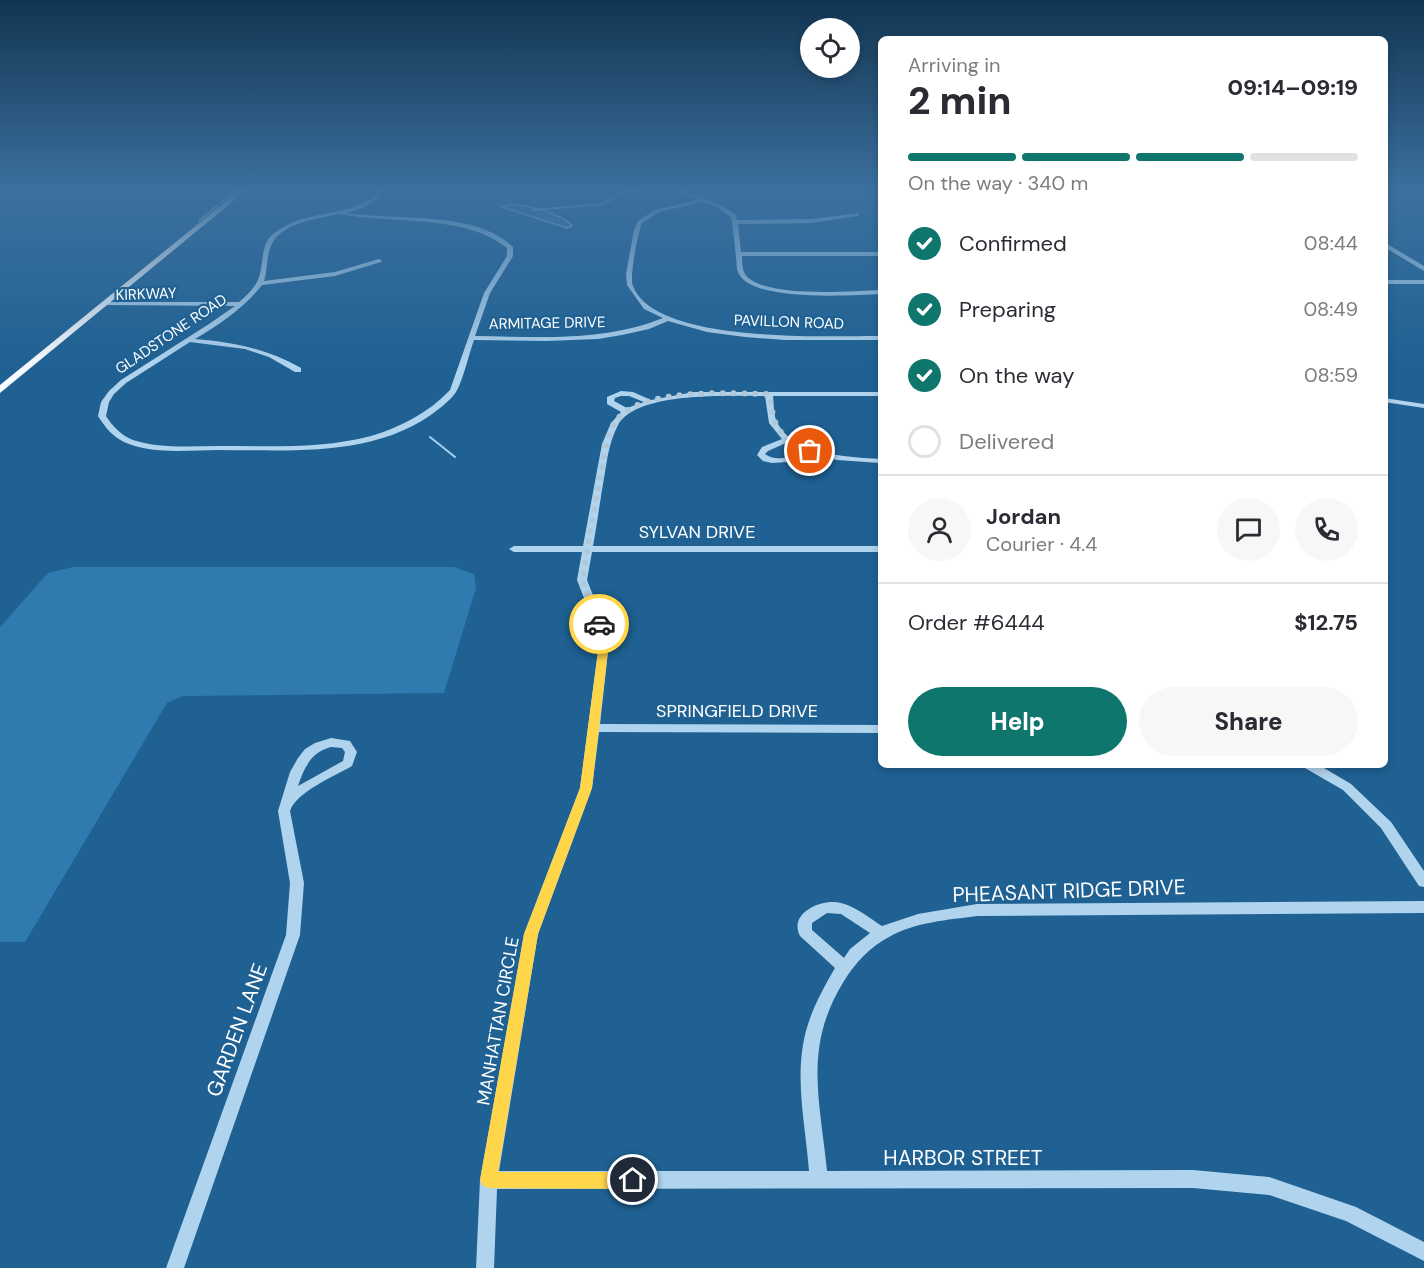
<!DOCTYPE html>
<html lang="en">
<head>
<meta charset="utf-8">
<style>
	:root { --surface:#fff; --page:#f7f7f7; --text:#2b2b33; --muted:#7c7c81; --line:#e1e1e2; --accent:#0f766e }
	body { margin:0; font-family:"DM Sans",sans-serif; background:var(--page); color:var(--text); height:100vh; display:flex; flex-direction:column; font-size:22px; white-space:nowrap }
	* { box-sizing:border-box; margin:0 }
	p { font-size:20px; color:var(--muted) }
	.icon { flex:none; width:33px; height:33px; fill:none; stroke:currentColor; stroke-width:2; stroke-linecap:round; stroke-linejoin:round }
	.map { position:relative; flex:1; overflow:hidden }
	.drawer { position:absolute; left:878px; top:36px; width:510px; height:732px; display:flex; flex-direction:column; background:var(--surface); border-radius:9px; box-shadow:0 3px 9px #0003 }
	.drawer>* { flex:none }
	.fabs { position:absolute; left:800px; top:18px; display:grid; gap:12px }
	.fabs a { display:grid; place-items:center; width:60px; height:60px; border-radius:50%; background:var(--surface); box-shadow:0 3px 9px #0003; font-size:30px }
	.pin { position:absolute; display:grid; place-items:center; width:51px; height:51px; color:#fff; margin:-26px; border:3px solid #fff; border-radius:50%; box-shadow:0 2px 6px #0007 }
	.courier { position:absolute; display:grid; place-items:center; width:60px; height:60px; margin:-30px; border:4px solid #ffd54a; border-radius:50%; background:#fff; color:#222; box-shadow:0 2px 8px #0007 }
	.summary em { font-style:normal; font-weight:800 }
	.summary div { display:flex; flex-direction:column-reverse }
	.summary { display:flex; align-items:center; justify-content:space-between; height:102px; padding:0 30px }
	h1 { font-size:39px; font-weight:800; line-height:45px }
	.bar { display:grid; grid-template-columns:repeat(4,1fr); gap:9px 6px; align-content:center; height:72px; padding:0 30px }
	.bar i { height:8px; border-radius:4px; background:var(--line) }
	.bar .selected { background:var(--accent) }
	.bar p { grid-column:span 4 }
	.line { display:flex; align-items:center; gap:15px; padding:0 30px; border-top:2px solid var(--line) }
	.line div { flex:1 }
	.round { display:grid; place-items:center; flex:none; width:63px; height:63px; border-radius:32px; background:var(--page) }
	ol { padding:0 30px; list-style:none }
	li { display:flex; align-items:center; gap:18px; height:66px }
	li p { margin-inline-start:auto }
	li .icon { padding:6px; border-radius:50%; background:var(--accent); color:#fff; stroke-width:4 }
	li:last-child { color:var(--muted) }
	li i { width:33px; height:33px; border:3px solid var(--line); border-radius:50% }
	.action { display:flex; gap:12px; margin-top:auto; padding:12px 30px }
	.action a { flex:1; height:69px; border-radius:36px; background:var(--accent); color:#fff; font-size:24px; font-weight:800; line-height:69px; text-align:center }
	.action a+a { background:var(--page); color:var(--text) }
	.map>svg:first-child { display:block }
	.green { fill:#2f7aae }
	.water { fill:#4b799b; stroke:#a4d1ef; stroke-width:1.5 }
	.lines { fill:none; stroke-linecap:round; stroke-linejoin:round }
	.stream { stroke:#a4d1ef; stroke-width:2 }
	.minor { fill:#b1d4ee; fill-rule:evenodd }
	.major { fill:#f8fbff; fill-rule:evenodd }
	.route { fill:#ffd54a }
	.done { stroke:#b1c8d9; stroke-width:6; stroke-dasharray:0 10.8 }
	.labels { text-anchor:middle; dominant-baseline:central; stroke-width:4.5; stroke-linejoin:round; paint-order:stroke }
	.far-street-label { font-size:15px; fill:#fff; stroke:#1f6193 }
	.street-label { font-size:18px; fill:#fff; stroke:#1f6193 }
	.near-street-label { font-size:21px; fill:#fff; stroke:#1f6193 }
</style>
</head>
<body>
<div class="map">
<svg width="1424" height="1268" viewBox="0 0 1424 1268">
	<rect width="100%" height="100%" fill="#1f6193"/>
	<path class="green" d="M 73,567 L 454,567 L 474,574 L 476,588 L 444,693 L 183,696 L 167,703 L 25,942 L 0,942 L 0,627 L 48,573 Z"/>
	<path class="water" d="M 510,204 C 523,204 566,215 572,226 L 567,228 L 502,207 Z"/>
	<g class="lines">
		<path class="stream" d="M 226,198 L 236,189
			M 221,203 L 224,200
			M 533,210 L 604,204 L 621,193 L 645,189
			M 199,221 L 218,205
			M 430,437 L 455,457"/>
		<path class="minor" d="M 383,189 L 388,189 C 376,202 364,208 347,213 C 397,221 475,210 513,247 L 513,256 L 490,293 L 475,336 C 539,337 603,342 663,318 L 644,309 L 627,285 L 626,274 L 634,230 L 638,221 L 655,210 L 699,200 L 674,189 L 680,189 L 721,205 L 736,215 L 737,220 L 811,219 L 860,213 L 858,216 L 811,223 L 738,224 L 741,252 L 880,252 L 880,256 L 742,256 C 742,261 742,269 745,274 C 762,299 851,291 880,290 L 880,294 C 853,295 750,303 738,272 C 736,268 737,262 736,258 C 735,244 733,231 731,217 L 717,207 L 703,202 L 659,212 L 642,223 C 638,233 629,277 633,286 C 655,344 827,336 880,336 L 880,340 L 785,340 L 745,337 L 707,332 L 668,321 L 649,329 L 622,335 L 598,339 L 547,341 L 474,340 C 469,354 463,380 456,392 C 452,398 445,404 440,408 C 379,458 292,450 219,450 C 188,450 153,455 124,442 C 112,436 105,427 98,416 L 101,402 L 109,391 L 121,380 L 209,324 L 235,306 L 105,305 L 103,304 L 103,302 L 239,302 C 247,295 256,287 259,277 C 264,263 260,245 273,234 C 306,207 349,221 383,189 ZM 340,214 C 391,224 466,214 507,248 L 507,256 L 484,293 L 450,390 C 428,413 401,427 371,436 C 322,449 270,446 220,446 C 191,446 160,449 133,440 C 121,435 113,427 106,416 L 109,402 L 114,394 L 126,383 L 190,342 L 245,349 L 269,357 L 295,372 L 301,372 L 301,368 C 267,349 234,342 195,339 C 220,324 244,308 262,285 L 335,276 L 381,262 L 382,261 L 379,259 L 335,272 L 264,281 C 268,269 266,255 272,244 C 281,223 320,218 340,214 Z
			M 1384,242 L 1424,266 L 1424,271 L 1384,247 Z
			M 1384,280 L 1424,280 L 1424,284 L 1384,284 Z
			M 621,391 L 633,392 L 651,400 L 694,392 L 880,392 L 880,396 L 773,396 C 774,405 773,416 778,424 C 794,455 849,457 880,459 L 880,463 L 837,460 L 811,454 L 788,462 L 772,463 L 763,461 L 757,455 L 762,447 L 782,439 L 769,423 L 765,396 C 730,396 637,391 618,425 C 609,442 607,460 604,478 C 600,501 597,524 593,546 L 880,546 L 880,552 L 592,552 L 587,580 L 605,626 L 608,651 L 600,724 L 880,725 L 880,733 L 599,732 L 592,788 L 538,934 L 499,1171 L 809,1171 C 806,1130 796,1086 803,1045 C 807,1018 821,992 835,968 L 800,936 C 788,913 822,898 841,903 C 857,907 869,918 882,926 L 918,914 L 977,904 L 1424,901 L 1424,913 L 977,916 C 948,920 915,922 889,937 C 870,947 855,963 844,981 C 803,1047 820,1099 827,1171 L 1193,1170 L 1269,1177 L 1356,1207 L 1424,1242 L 1424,1261 L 1346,1221 L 1269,1195 L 1193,1188 L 497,1189 L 494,1268 L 476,1268 L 480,1180 L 524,934 L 580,788 L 598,651 L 595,626 L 577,580 L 582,552 L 514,552 L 509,549 L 514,546 L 583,546 L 602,444 L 611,423 L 621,412 L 607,404 L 607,397 ZM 621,396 L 629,396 L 644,402 L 627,408 L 614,401 L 615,398 ZM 786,443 L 802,451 C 790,456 777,463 765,454 L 768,451 ZM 827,913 L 841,914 L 870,933 L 850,949 L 844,958 L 812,930 L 812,923 Z
			M 1384,398 L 1424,404 L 1424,408 L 1384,402 Z
			M 331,738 L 350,741 L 357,752 L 352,766 C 335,776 296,792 290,811 L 304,883 L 300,935 L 184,1268 L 166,1268 L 286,935 L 290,883 L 278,811 L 290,772 L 298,758 L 305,749 L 315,743 ZM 331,747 L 342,748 L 345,752 L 343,761 L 298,786 C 304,768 311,752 331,747 Z
			M 1303,765 L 1319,765 L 1351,784 L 1391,822 L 1424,871 L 1424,887 L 1419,886 L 1381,828 L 1343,790 L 1305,768 Z"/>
		<path class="major" d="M 241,189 L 248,189 L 0,393 L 0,385 Z"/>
	</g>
	<linearGradient id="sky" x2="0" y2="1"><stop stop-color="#113551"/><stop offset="0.52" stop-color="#3c709e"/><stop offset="1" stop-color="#3c709e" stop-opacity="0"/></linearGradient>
	<rect width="1424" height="366" fill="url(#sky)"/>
	<path class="route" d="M 599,621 L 604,624 L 608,651 L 592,788 L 538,934 L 498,1172 L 633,1172 L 639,1175 L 641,1180 L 639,1186 L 633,1189 L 489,1188 L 483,1186 L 480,1180 L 524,934 L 580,788 L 598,651 L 594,624 Z"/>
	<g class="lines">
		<path class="done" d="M 599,624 L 582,580 L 606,444 C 609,437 611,428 615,422 C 641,386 729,394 769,394 C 775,429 776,435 810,451"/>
	</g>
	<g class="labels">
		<g class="far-street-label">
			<text transform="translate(146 294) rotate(-2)">KIRKWAY</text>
			<text transform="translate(789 322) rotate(2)">PAVILLON ROAD</text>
			<text transform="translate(547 323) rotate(-1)">ARMITAGE DRIVE</text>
			<text transform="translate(171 334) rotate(-34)">GLADSTONE ROAD</text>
		</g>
		<g class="street-label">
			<text x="697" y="532">SYLVAN DRIVE</text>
			<text x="737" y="711">SPRINGFIELD DRIVE</text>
			<text transform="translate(498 1021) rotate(-80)">MANHATTAN CIRCLE</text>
		</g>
		<g class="near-street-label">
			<text transform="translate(1069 891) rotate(-2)">PHEASANT RIDGE DRIVE</text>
			<text transform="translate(237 1030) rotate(-70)">GARDEN LANE</text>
			<text x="963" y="1158">HARBOR STREET</text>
		</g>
	</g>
</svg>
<div class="fabs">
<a><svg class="icon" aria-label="locate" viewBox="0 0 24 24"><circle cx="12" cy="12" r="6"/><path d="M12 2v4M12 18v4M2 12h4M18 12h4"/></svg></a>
</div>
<div class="pin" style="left:810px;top:451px;background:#ea580c"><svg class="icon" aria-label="bag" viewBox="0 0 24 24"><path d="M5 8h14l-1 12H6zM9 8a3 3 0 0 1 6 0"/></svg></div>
<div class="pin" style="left:633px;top:1180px;background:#1f2937"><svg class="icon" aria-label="home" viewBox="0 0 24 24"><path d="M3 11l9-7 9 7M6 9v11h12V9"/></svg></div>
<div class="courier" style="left:599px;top:624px"><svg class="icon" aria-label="car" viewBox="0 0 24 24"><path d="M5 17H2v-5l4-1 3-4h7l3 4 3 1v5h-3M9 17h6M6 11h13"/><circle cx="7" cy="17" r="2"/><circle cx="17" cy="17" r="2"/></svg></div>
<section class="drawer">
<div class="summary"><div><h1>2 min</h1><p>Arriving in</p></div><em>09:14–09:19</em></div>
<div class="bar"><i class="selected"></i><i class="selected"></i><i class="selected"></i><i></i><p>On the way · 340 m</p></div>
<ol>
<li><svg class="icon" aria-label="check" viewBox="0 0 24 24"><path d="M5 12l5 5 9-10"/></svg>Confirmed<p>08:44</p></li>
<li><svg class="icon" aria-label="check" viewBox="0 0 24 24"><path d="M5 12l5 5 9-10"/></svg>Preparing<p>08:49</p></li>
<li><svg class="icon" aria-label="check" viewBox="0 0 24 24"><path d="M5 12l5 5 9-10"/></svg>On the way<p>08:59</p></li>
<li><i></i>Delivered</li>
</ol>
<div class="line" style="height:108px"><a class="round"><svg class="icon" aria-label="person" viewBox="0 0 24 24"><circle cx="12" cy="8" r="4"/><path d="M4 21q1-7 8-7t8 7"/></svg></a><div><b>Jordan</b><p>Courier · 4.4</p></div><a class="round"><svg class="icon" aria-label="chat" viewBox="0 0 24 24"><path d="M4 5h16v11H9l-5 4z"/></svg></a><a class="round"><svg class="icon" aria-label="phone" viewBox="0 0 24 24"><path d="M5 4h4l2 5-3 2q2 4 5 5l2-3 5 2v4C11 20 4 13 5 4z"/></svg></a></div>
<div class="line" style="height:78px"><div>Order #6444</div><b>$12.75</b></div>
<div class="action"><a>Help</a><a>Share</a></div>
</section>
</div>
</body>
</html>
